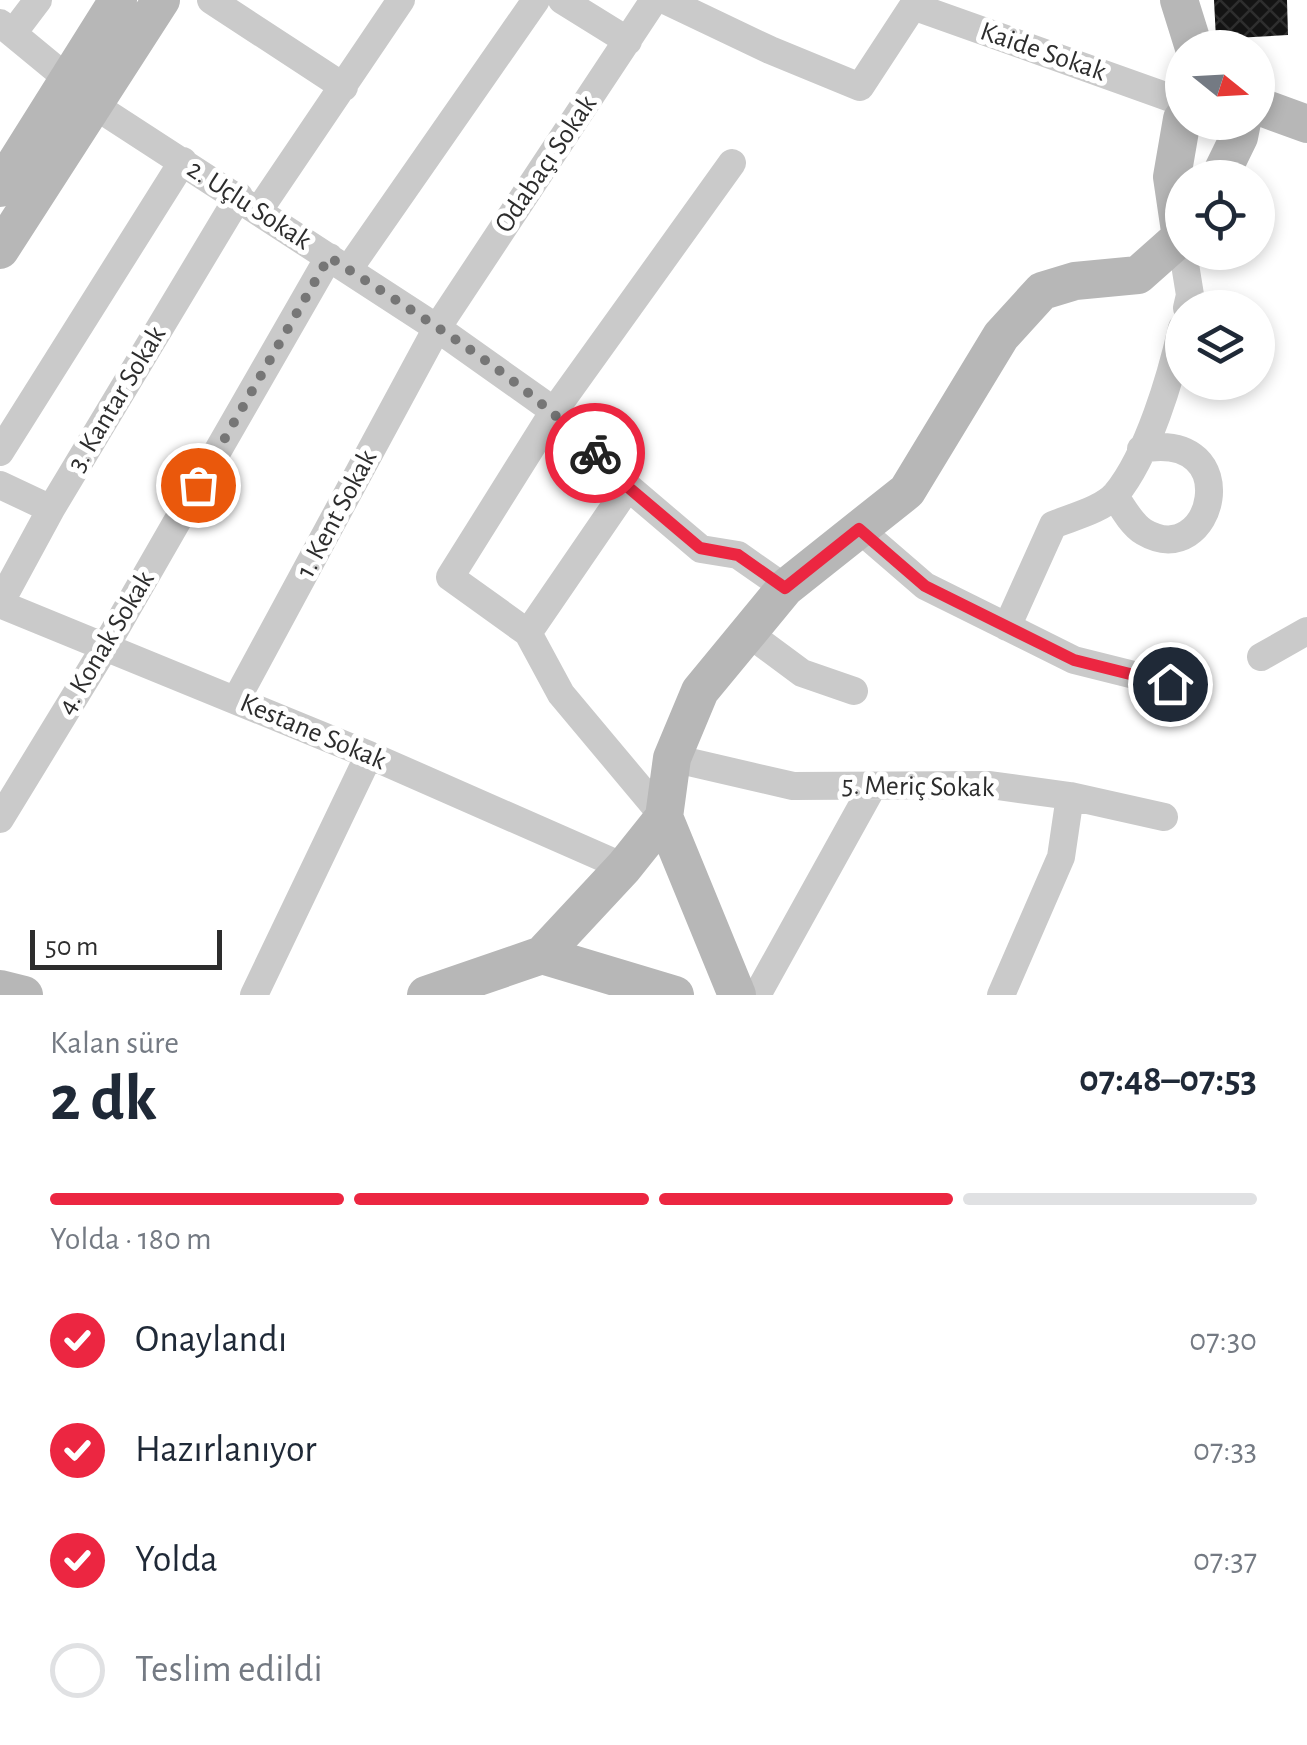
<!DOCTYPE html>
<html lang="tr">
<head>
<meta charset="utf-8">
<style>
	:root { --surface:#fff; --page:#f2f2f3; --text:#1f2937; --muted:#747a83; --line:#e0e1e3; --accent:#ec2641 }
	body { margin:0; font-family:"Alegreya Sans",sans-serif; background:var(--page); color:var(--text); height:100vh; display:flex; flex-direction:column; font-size:38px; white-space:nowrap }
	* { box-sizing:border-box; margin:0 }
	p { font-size:32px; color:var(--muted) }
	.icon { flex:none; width:55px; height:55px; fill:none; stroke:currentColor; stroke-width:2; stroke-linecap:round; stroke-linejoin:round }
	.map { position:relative; height:995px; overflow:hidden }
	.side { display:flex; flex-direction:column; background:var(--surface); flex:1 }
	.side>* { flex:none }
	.needle { width:65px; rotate:108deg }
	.tools { position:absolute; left:1165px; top:30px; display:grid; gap:20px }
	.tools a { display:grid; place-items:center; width:110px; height:110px; border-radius:50%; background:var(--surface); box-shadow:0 5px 15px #0003; font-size:50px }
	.scale { position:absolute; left:30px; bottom:25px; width:192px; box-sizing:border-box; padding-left:10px; border:5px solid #2d2d2d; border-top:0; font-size:28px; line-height:35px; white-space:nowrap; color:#2d2d2d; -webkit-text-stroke:8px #fff; paint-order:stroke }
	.pin { position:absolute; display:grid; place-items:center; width:85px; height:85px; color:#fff; margin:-42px; border:5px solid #fff; border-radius:50%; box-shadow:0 2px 10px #0007 }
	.courier { position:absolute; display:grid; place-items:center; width:100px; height:100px; margin:-50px; border:8px solid #ec2641; border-radius:50%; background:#fff; color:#222; box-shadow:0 2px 12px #0007 }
	.headline em { font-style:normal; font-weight:700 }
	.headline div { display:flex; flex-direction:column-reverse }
	.headline { display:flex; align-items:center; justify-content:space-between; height:170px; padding:0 50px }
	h1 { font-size:65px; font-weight:700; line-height:75px }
	.bar { display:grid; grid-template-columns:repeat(4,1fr); gap:15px 10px; align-content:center; height:120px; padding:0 50px }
	.bar i { height:12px; border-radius:8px; background:var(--line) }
	.bar .current { background:var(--accent) }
	.bar p { grid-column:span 4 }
	ol { padding:0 50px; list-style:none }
	li { display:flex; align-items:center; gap:30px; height:110px }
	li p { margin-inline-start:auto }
	li .icon { padding:10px; border-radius:50%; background:var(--accent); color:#fff; stroke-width:4 }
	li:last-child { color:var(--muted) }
	li i { width:55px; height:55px; border:5px solid var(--line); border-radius:50% }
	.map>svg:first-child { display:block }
	.building { fill:url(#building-cross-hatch) }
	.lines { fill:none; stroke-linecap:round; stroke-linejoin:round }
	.street { stroke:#cacaca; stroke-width:28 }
	.secondary { stroke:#b7b7b7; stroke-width:38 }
	.done { stroke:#767676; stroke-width:10; stroke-dasharray:0 18 }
	.route { stroke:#ec2641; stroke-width:12 }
	.labels { text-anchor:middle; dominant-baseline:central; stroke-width:10; stroke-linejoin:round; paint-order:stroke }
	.street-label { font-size:28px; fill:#2d2d2d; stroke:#fff }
</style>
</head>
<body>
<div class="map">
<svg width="1307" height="995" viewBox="0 0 1307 995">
	<defs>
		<pattern id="building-cross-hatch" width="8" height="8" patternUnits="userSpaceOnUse" patternTransform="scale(2.5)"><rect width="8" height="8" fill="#141414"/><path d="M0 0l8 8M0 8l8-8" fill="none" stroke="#2e2e2e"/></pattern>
	</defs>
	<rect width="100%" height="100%" fill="#fff"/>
	<path class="building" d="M 1214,0 L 1287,0 L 1288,35 L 1216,39 Z"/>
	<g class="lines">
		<path class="street" d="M 211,0 L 344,87
			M 562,0 L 628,41
			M 665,0 L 770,50 L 860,87 L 913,6 L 1182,102
			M 0,23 L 69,80
			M 13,33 L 38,0
			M 94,105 L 437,328 L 554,411 L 628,487 L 701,549 L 738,555 L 785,588
			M 259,210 L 401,0
			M 1183,252 L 1190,295 L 1187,308
			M 348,270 L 536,0
			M 0,452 L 183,161
			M 0,485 L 51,509
			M 1115,496 C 1122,507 1132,525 1144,532 C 1213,573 1248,429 1141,449
			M 859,529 L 925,586 L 1074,660 L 1170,684
			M 0,603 L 51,509 L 239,196
			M 0,604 L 369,755 L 624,867
			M 1007,627 L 1053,525 C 1072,517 1102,510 1116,494 C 1148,455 1171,377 1182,328
			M 528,633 L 628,487
			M 748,633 L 802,673 L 854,691
			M 1261,657 L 1307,631
			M 236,700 L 437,328 L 654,0
			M 672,758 L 793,786 L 990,785 L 1070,796 L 1164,817
			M 664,817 L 561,694 L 528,633 L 450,577 L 554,411 L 732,163
			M 0,819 L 105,647 L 329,257
			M 254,995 L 369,755
			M 757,995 L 873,786
			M 1001,995 L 1061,857 L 1070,796"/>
		<path class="secondary" d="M 1179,0 L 1194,48
			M 1258,106 L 1307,124
			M 1219,178 L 1239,137 L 1242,122
			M 0,188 L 118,0
			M 1181,238 L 1172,177 L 1182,119
			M 0,250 L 161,0
			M 664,817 L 737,995
			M 542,955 L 675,995
			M 0,989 L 24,995
			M 426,995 L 542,955 L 624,867 L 664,817 L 672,758 L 700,691 L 785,588 L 907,491 L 1001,336 L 1042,291 L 1075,281 L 1138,275 L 1182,236"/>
	</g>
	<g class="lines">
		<path class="done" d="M 198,485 L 329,257 C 421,317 518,374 595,453"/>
		<path class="route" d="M 595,453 L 628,487 L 700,548 L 738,555 L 785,588 L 859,529 L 925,586 L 1074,660 L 1170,684"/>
	</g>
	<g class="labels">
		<g class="street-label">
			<text transform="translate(1043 52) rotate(19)">Kaide Sokak</text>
			<text transform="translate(546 164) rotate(-56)">Odabaçı Sokak</text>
			<text transform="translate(249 205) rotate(33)">2. Uçlu Sokak</text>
			<text transform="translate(117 399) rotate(-59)">3. Kantar Sokak</text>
			<text transform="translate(337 514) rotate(-62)">1. Kent Sokak</text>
			<text transform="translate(106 643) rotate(-59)">4. Konak Sokak</text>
			<text transform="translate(313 732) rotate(23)">Kestane Sokak</text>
			<text transform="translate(918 787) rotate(1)">5. Meriç Sokak</text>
		</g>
	</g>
</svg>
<div class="tools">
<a><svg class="needle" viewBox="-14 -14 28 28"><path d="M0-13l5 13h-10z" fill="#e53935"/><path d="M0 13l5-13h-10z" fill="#747a83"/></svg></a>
<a><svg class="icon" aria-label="locate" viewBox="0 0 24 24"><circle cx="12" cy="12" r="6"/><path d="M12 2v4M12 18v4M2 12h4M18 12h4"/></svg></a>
<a><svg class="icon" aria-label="layers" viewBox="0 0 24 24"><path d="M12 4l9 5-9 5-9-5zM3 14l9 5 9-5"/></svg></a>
</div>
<div class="scale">50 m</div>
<div class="pin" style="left:198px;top:485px;background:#ea580c"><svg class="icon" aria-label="bag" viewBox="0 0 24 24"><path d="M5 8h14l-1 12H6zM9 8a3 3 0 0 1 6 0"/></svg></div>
<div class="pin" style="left:1170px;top:684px;background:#1f2937"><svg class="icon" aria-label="home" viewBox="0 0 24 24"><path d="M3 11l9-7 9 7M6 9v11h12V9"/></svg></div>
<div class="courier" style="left:595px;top:453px"><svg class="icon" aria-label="bike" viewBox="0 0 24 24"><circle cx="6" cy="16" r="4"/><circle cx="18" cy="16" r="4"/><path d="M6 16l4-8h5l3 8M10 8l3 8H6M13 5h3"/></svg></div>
</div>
<section class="side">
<div class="headline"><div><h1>2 dk</h1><p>Kalan süre</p></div><em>07:48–07:53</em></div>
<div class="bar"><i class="current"></i><i class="current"></i><i class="current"></i><i></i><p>Yolda · 180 m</p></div>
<ol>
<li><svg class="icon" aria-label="check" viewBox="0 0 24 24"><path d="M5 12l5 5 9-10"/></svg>Onaylandı<p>07:30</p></li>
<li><svg class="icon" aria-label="check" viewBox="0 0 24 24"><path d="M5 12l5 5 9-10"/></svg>Hazırlanıyor<p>07:33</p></li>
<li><svg class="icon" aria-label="check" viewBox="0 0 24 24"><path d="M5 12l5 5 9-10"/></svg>Yolda<p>07:37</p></li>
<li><i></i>Teslim edildi</li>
</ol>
</section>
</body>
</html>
